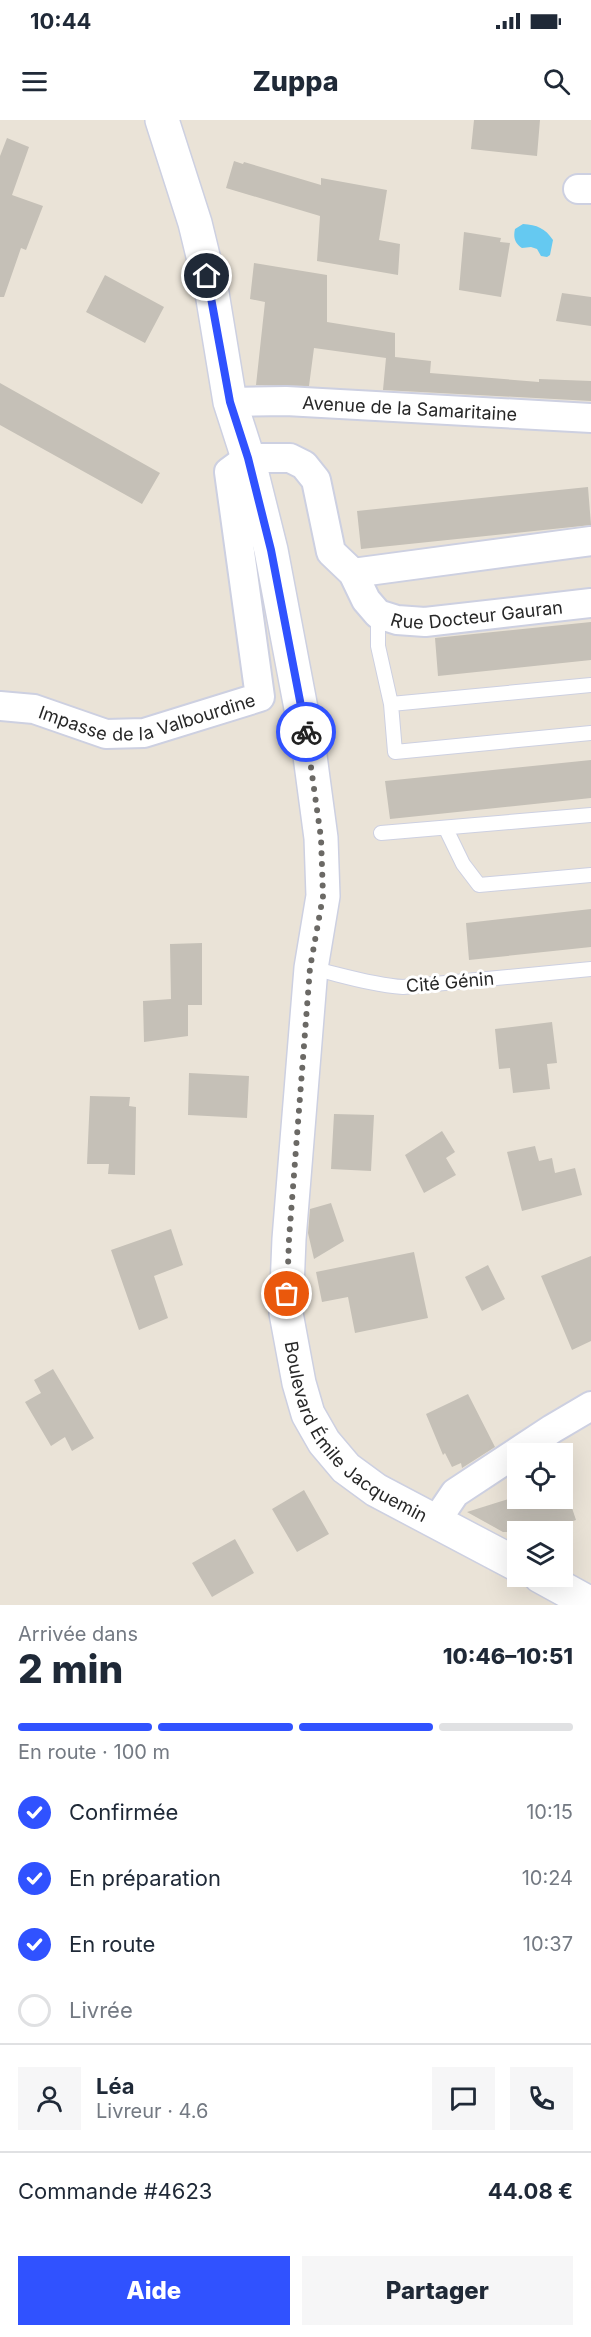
<!DOCTYPE html>
<html lang="fr">
<head>
<meta charset="utf-8">
<style>
	:root { --surface:#fff; --page:#f6f6f7; --text:#1f2937; --muted:#747a83; --line:#e0e1e3; --accent:#3052ff }
	body { margin:0; font-family:Inter,sans-serif; background:var(--page); color:var(--text); height:100vh; display:flex; flex-direction:column; font-size:22px; white-space:nowrap }
	* { box-sizing:border-box; margin:0 }
	p { font-size:20px; color:var(--muted) }
	.icon { flex:none; width:33px; height:33px; fill:none; stroke:currentColor; stroke-width:2; stroke-linecap:round; stroke-linejoin:round }
	.map { position:relative; height:1485px; overflow:hidden }
	.side { display:flex; flex-direction:column; background:var(--surface); flex:1 }
	.side>* { flex:none }
	.fabs { position:absolute; left:507px; top:1323px; display:grid; gap:12px }
	.fabs a { display:grid; place-items:center; width:66px; height:66px; border-radius:0px; background:var(--surface); box-shadow:0 6px 24px #0002; font-size:30px }
	.pin { position:absolute; display:grid; place-items:center; width:51px; height:51px; color:#fff; margin:-26px; border:3px solid #fff; border-radius:50%; box-shadow:0 2px 6px #0007 }
	.courier { position:absolute; display:grid; place-items:center; width:60px; height:60px; margin:-30px; border:4px solid #3052ff; border-radius:50%; background:#fff; color:#222; box-shadow:0 2px 8px #0007 }
	.headline em { font-style:normal; font-weight:800 }
	.headline div { display:flex; flex-direction:column-reverse }
	.headline { display:flex; align-items:center; justify-content:space-between; height:102px; padding:0 18px }
	h1 { font-size:39px; font-weight:800; line-height:45px }
	.bar { display:grid; grid-template-columns:repeat(4,1fr); gap:9px 6px; align-content:center; height:72px; padding:0 18px }
	.bar i { height:8px; border-radius:4px; background:var(--line) }
	.bar .current { background:var(--accent) }
	.bar p { grid-column:span 4 }
	.line { display:flex; align-items:center; gap:15px; padding:0 18px; border-top:2px solid var(--line) }
	.line div { flex:1 }
	.round { display:grid; place-items:center; flex:none; width:63px; height:63px; border-radius:0px; background:var(--page) }
	ol { padding:0 18px; list-style:none }
	li { display:flex; align-items:center; gap:18px; height:66px }
	li p { margin-inline-start:auto }
	li .icon { padding:6px; border-radius:50%; background:var(--accent); color:#fff; stroke-width:4 }
	li:last-child { color:var(--muted) }
	li i { width:33px; height:33px; border:3px solid var(--line); border-radius:50% }
	.primary-button { display:flex; gap:12px; margin-top:auto; padding:12px 18px }
	.primary-button a { flex:1; height:69px; border-radius:0px; background:var(--accent); color:#fff; font-size:24px; font-weight:800; line-height:69px; text-align:center }
	.primary-button a+a { background:var(--page); color:var(--text) }
	.status { display:flex; justify-content:space-between; align-items:center; height:42px; padding:0 30px; background:var(--surface); direction:ltr }
	.status svg { height:16px; fill:currentColor }
	header { display:flex; justify-content:space-between; align-items:center; height:78px; padding:0 18px; background:var(--surface); font-size:27px; font-weight:800 }
	.map>svg:first-child { display:block }
	.water { fill:#65c9f1 }
	.building { fill:#c5c0b7 }
	.lines { fill:none; stroke-linecap:round; stroke-linejoin:round }
	.lane-casing { stroke:#cdd0e1; stroke-width:16 }
	.street-casing { stroke:#cdd0e1; stroke-width:32 }
	.secondary-casing { stroke:#cdd0e1; stroke-width:36 }
	.lane { stroke:#fff; stroke-width:14 }
	.street { stroke:#fff; stroke-width:28 }
	.secondary { stroke:#fff; stroke-width:33 }
	.done { stroke:#6b6965; stroke-width:6; stroke-dasharray:0 10.8 }
	.route { stroke:#3052ff; stroke-width:8 }
	.labels { text-anchor:middle; dominant-baseline:central; stroke-width:6; stroke-linejoin:round; paint-order:stroke }
	.street-label { font-size:18px; fill:#272727; stroke:#fff }
</style>
</head>
<body>
<div class="status"><b>10:44</b><svg viewBox="0 0 49 12"><path d="M0 12V9h3v3zM5 12V6h3v6zM10 12V3h3v9zM15 12V0h3v12zM26 1h20v11H26zM47 4h2v5h-2z"/></svg></div>
<header><svg class="icon" aria-label="menu" viewBox="0 0 24 24"><path d="M4 6h16M4 12h16M4 18h16"/></svg>Zuppa<svg class="icon" aria-label="search" viewBox="0 0 24 24"><circle cx="10" cy="10" r="6"/><path d="M15 15l6 6"/></svg></header>
<div class="map">
<svg width="591" height="1485" viewBox="0 0 591 1485">
	<rect width="100%" height="100%" fill="#eae3d7"/>
	<path class="water" d="M 523,104 C 537,105 545,108 553,120 L 550,135 L 547,137 L 541,136 L 537,129 L 531,127 L 522,128 C 515,123 513,118 515,109 Z"/>
	<path class="building" d="M 474,0 L 540,0 L 537,36 L 471,29 Z
		M 7,18 L 29,27 L 12,75 L 43,86 L 26,130 L 21,128 L 4,177 L 0,177 L 0,36 Z
		M 234,41 L 243,44 L 244,42 L 321,65 L 321,58 L 387,70 L 379,120 L 400,124 L 398,155 L 317,141 L 320,96 L 226,68 Z
		M 464,112 L 501,118 L 500,122 L 510,123 L 501,177 L 459,170 Z
		M 254,143 L 327,155 L 327,202 L 395,213 L 395,237 L 431,241 L 430,253 L 539,262 L 539,259 L 591,261 L 591,281 L 383,270 L 386,238 L 314,228 L 309,266 L 256,265 L 265,182 L 250,179 Z
		M 105,155 L 164,187 L 145,223 L 86,192 Z
		M 562,173 L 591,177 L 591,206 L 556,201 Z
		M 0,263 L 160,353 L 142,384 L 0,305 Z
		M 588,367 L 591,405 L 361,429 L 357,391 Z
		M 591,502 L 591,540 L 438,556 L 435,518 Z
		M 591,640 L 591,678 L 390,699 L 385,661 Z
		M 591,789 L 591,827 L 469,840 L 466,803 Z
		M 202,823 L 202,885 L 188,885 L 188,916 L 144,922 L 143,881 L 171,879 L 170,824 Z
		M 552,902 L 557,943 L 547,944 L 550,969 L 513,973 L 510,948 L 499,949 L 495,909 Z
		M 189,953 L 249,956 L 247,998 L 188,995 Z
		M 90,976 L 130,977 L 129,986 L 136,987 L 135,1055 L 108,1054 L 109,1044 L 87,1044 Z
		M 334,994 L 374,995 L 371,1051 L 331,1049 Z
		M 442,1011 L 455,1032 L 446,1038 L 456,1055 L 424,1073 L 405,1035 Z
		M 535,1026 L 539,1041 L 552,1038 L 555,1053 L 575,1048 L 582,1075 L 522,1091 L 507,1032 Z
		M 331,1083 L 344,1121 L 314,1139 L 308,1113 L 310,1089 Z
		M 171,1109 L 183,1145 L 154,1156 L 168,1198 L 139,1210 L 111,1130 Z
		M 414,1132 L 428,1198 L 355,1213 L 348,1177 L 322,1182 L 316,1152 Z
		M 591,1136 L 591,1221 L 572,1230 L 541,1156 Z
		M 488,1145 L 505,1179 L 482,1191 L 465,1157 Z
		M 53,1249 L 94,1318 L 72,1331 L 65,1317 L 51,1326 L 25,1282 L 41,1273 L 34,1260 Z
		M 468,1274 L 495,1327 L 462,1348 L 461,1343 L 452,1347 L 445,1333 L 443,1335 L 426,1294 Z
		M 563,1361 L 576,1400 L 541,1412 L 503,1412 L 467,1392 L 518,1376 L 518,1378 L 562,1378 Z
		M 304,1370 L 329,1414 L 297,1432 L 272,1389 Z
		M 235,1419 L 254,1453 L 212,1477 L 192,1443 Z"/>
	<g class="lines">
		<g class="lane-casing">
			<path id="lane" d="M 378,494 L 378,526 L 391,584 L 395,632 L 591,613
				M 391,584 L 591,565
				M 446,709 L 463,744 L 479,765 L 591,755
				M 381,713 L 591,695
				M 311,848 C 342,855 372,865 403,867 L 591,849"/>
		</g>
		<g class="street-casing">
			<g id="street">
				<path d="M 578,69 L 591,69"/>
				<path id="s1" d="M 230,282 L 286,281 L 591,298"/>
				<path d="M 353,453 L 591,421"/>
				<path id="s2" d="M 0,586 L 34,589 L 106,614 L 144,613 L 260,577 L 229,352 L 248,338 L 290,338 L 304,345 L 316,360 L 331,432 L 353,453 L 366,480 L 378,494 L 397,500 L 425,502 L 591,483"/>
				<path d="M 436,1401 L 455,1373 L 552,1309 L 591,1286"/>
			</g>
		</g>
		<g class="secondary-casing">
			<g id="secondary">
				<path id="s3" d="M 162,0 L 195,103 L 212,173 L 230,282 L 248,338 L 271,430 L 310,636 L 321,718 L 323,776 L 311,848 L 289,1119 L 286,1193 L 299,1263 L 308,1294 L 324,1322 L 346,1348 L 376,1370 L 518,1445"/>
				<path d="M 540,1456 L 591,1484"/>
			</g>
		</g>
		<use href="#lane" class="lane"/>
		<use href="#street" class="street"/>
		<use href="#secondary" class="secondary"/>
	</g>
	<g class="lines">
		<path class="done" d="M 287,1174 L 289,1119 L 310,848 L 323,776 L 321,718 L 306,612"/>
		<path class="route" d="M 207,156 L 230,282 L 248,338 L 271,430 L 306,612"/>
	</g>
	<g class="labels">
		<g class="street-label">
			<text stroke="none"><textPath href="#s1" startOffset="180">Avenue de la Samaritaine</textPath></text>
			<text stroke="none"><textPath href="#s2" startOffset="850">Rue Docteur Gauran</textPath></text>
			<text stroke="none"><textPath href="#s2" startOffset="152">Impasse de la Valbourdine</textPath></text>
			<text transform="translate(450 862) rotate(-5)">Cité Génin</text>
			<text stroke="none"><textPath href="#s3" startOffset="1360">Boulevard Émile Jacquemin</textPath></text>
		</g>
	</g>
</svg>
<div class="fabs">
<a><svg class="icon" aria-label="locate" viewBox="0 0 24 24"><circle cx="12" cy="12" r="6"/><path d="M12 2v4M12 18v4M2 12h4M18 12h4"/></svg></a>
<a><svg class="icon" aria-label="layers" viewBox="0 0 24 24"><path d="M12 4l9 5-9 5-9-5zM3 14l9 5 9-5"/></svg></a>
</div>
<div class="pin" style="left:287px;top:1174px;background:#ea580c"><svg class="icon" aria-label="bag" viewBox="0 0 24 24"><path d="M5 8h14l-1 12H6zM9 8a3 3 0 0 1 6 0"/></svg></div>
<div class="pin" style="left:207px;top:156px;background:#1f2937"><svg class="icon" aria-label="home" viewBox="0 0 24 24"><path d="M3 11l9-7 9 7M6 9v11h12V9"/></svg></div>
<div class="courier" style="left:306px;top:612px"><svg class="icon" aria-label="bike" viewBox="0 0 24 24"><circle cx="6" cy="16" r="4"/><circle cx="18" cy="16" r="4"/><path d="M6 16l4-8h5l3 8M10 8l3 8H6M13 5h3"/></svg></div>
</div>
<section class="side">
<div class="headline"><div><h1>2 min</h1><p>Arrivée dans</p></div><em>10:46–10:51</em></div>
<div class="bar"><i class="current"></i><i class="current"></i><i class="current"></i><i></i><p>En route · 100 m</p></div>
<ol>
<li><svg class="icon" aria-label="check" viewBox="0 0 24 24"><path d="M5 12l5 5 9-10"/></svg>Confirmée<p>10:15</p></li>
<li><svg class="icon" aria-label="check" viewBox="0 0 24 24"><path d="M5 12l5 5 9-10"/></svg>En préparation<p>10:24</p></li>
<li><svg class="icon" aria-label="check" viewBox="0 0 24 24"><path d="M5 12l5 5 9-10"/></svg>En route<p>10:37</p></li>
<li><i></i>Livrée</li>
</ol>
<div class="line" style="height:108px"><a class="round"><svg class="icon" aria-label="person" viewBox="0 0 24 24"><circle cx="12" cy="8" r="4"/><path d="M4 21q1-7 8-7t8 7"/></svg></a><div><b>Léa</b><p>Livreur · 4.6</p></div><a class="round"><svg class="icon" aria-label="chat" viewBox="0 0 24 24"><path d="M4 5h16v11H9l-5 4z"/></svg></a><a class="round"><svg class="icon" aria-label="phone" viewBox="0 0 24 24"><path d="M5 4h4l2 5-3 2q2 4 5 5l2-3 5 2v4C11 20 4 13 5 4z"/></svg></a></div>
<div class="line" style="height:78px"><div>Commande #4623</div><b>44.08 €</b></div>
<div class="primary-button"><a>Aide</a><a>Partager</a></div>
</section>
</body>
</html>
